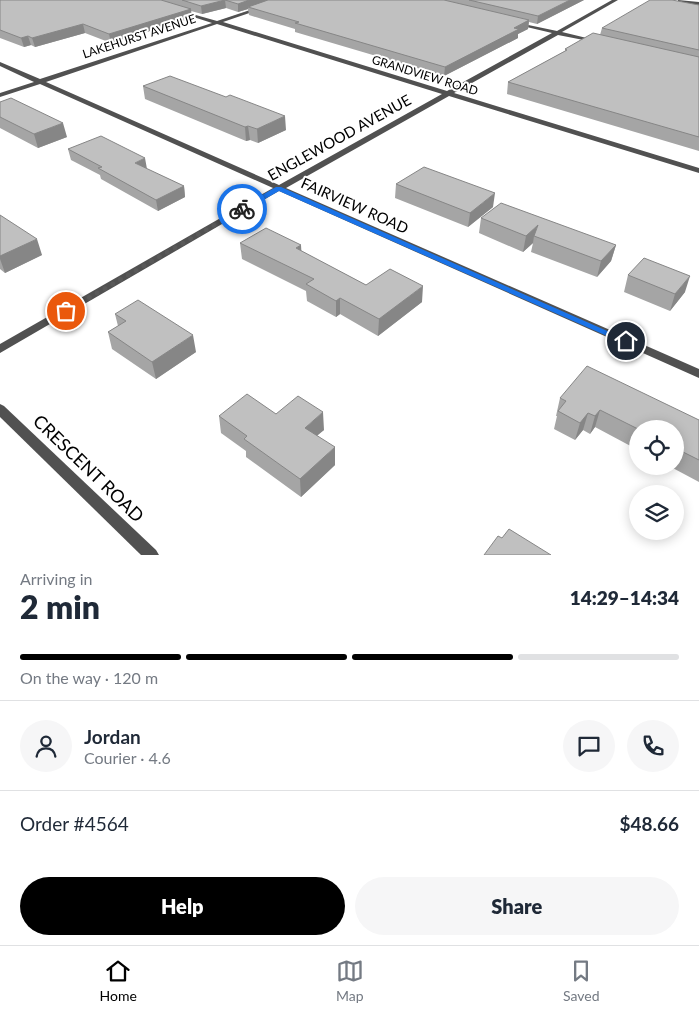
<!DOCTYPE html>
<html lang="en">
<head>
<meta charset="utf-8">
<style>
	:root { --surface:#fff; --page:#f6f6f7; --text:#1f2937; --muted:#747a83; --line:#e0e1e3; --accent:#000 }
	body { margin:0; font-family:Lato,sans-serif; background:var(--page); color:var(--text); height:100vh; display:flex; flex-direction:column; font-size:19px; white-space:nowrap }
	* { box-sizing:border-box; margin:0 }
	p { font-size:16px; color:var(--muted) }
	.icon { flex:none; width:28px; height:28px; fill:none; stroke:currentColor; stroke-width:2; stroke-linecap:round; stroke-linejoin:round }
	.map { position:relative; height:555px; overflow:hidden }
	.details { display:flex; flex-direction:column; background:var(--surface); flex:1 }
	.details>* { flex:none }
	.controls { position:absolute; left:629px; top:420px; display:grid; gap:10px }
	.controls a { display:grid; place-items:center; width:55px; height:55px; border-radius:50%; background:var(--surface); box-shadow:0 2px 12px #0003; font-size:25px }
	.pin { position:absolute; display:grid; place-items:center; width:42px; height:42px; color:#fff; margin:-21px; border:2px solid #fff; border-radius:50%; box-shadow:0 1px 5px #0007 }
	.courier { position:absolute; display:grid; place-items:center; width:50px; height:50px; margin:-25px; border:4px solid #1a73e8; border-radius:50%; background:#fff; color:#222; box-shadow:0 1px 6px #0007 }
	.summary em { font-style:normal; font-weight:800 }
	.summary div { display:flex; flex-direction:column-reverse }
	.summary { display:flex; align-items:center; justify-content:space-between; height:85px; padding:0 20px }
	h1 { font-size:32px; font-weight:800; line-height:38px }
	.bar { display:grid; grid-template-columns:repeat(4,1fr); gap:8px 5px; align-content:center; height:60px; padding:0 20px }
	.bar i { height:6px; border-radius:4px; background:var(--line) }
	.bar .current { background:var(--accent) }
	.bar p { grid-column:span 4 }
	.line { display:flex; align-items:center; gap:12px; padding:0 20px; border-top:1px solid var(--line) }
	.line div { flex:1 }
	.round { display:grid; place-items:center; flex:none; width:52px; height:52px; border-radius:26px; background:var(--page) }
	.button { display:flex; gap:10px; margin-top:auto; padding:10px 20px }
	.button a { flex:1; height:58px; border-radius:30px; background:var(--accent); color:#fff; font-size:20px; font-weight:800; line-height:58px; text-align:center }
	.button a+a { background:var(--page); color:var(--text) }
	.menu { display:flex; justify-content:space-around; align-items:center; height:70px; border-top:1px solid var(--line); background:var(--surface); font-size:14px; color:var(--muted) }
	.menu a { display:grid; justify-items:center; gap:2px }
	.menu .current { color:var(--accent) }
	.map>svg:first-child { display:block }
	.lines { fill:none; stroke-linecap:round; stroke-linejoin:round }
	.minor { fill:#515151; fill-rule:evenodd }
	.tertiary { fill:#515151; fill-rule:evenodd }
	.wall { fill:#a5a5a5 }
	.shaded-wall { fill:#868686 }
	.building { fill:#c0c0c0; stroke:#868686 }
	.route { fill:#1a73e8 }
	.done { stroke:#595959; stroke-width:5; stroke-dasharray:0 9 }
	.labels { text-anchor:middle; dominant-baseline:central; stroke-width:4; stroke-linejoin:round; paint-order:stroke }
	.far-street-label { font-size:12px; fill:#000; stroke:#fff }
	.street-label { font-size:15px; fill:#000; stroke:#fff }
	.near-street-label { font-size:18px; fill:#000; stroke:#fff }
</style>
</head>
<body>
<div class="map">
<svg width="699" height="555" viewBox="0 0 699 555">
	<rect width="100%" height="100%" fill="#fff"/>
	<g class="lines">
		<path class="minor" d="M 280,0 L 287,0 L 223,22 L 447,91 L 552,33 L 514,24 L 514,22 L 557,31 L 612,0 L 618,0 L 562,32 L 599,41 L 599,43 L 558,35 L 454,93 L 699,168 L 699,173 L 449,96 L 286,188 L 699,369 L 699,378 L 279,191 L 0,353 L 0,344 L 273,188 L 40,84 L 0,97 L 0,93 L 34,82 L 0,66 L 0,62 L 40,79 L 212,23 L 178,12 L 178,10 L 217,21 ZM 217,24 L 442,94 L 279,185 L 46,82 Z
			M 678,0 L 699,2 L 699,6 L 678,1 Z"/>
		<path class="tertiary" d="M 0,404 L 4,406 L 156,550 L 159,555 L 141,555 L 0,417 Z"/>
	</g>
	<path class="wall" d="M 0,0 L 584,0 L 537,24 L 529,22 L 528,29 L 518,34 L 518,38 L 444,76 L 295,32 L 295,29 L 249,15 L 248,9 L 238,12 L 226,8 L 202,14 L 191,11 L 192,18 L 111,43 L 85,33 L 35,47 L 31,45 L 24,47 L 0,38 Z
		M 699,5 L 699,151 L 507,94 L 508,82 L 565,51 L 565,49 L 600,35 L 602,28 Z
		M 143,86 L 286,130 L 258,143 L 250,140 L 246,141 L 145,99 Z
		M 0,102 L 67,137 L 38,148 L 0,128 Z
		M 68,149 L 146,169 L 184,186 L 185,197 L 158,211 L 101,179 L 100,175 L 71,160 Z
		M 396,184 L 493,207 L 468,227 L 395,198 Z
		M 0,215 L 42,255 L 5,273 L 0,269 Z
		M 481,218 L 616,245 L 611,261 L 597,277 L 531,252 L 533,243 L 523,252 L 479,233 Z
		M 240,243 L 301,245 L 301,251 L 366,285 L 422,302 L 378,336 L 340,314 L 336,317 L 307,301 L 306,291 L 242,259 Z
		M 628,275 L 685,292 L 670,311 L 624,292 Z
		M 115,314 L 196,352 L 156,379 L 112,349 L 108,332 L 118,326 Z
		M 560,398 L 699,420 L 699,482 L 669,466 L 675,466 L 675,429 L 638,429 L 638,450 L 595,427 L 590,434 L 583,430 L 575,440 L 554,429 L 557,416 L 556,416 Z
		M 276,414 L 324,430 L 317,435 L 335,465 L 301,497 L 246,457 L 246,451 L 221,433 L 219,416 Z"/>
	<path class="shaded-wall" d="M 225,0 L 226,8 L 202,14 L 201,6 Z
		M 249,0 L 274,0 L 248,7 L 248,9 L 238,12 L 238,4 Z
		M 570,0 L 584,0 L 537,24 L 538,16 Z
		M 191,9 L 192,18 L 111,43 L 109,34 Z
		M 529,20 L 528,29 L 518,34 L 518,38 L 444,76 L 445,67 L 514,28 Z
		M 83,24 L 85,33 L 35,47 L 32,38 Z
		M 28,36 L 31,45 L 24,47 L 21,38 Z
		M 285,116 L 286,130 L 258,143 L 257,129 Z
		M 63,123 L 67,137 L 38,148 L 34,134 Z
		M 248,126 L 250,140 L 246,141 L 245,127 Z
		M 145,158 L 147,169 L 135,163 Z
		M 184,186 L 185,197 L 158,211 L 156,200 Z
		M 495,193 L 493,207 L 468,227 L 470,213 Z
		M 538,225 L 534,236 L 533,243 L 523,252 L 526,236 Z
		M 37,239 L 42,255 L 5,273 L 0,259 L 0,256 Z
		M 301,245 L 302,261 L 296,248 Z
		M 616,245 L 611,261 L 597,277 L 601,261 Z
		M 690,276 L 685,292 L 670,311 L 675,294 Z
		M 423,286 L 422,302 L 378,336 L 379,319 Z
		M 340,298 L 340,314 L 336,317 L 336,301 Z
		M 193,335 L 196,352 L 156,379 L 152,362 Z
		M 600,410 L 595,427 L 590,434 L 595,416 Z
		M 323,412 L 324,430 L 306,445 L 305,428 Z
		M 588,413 L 583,430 L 575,440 L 580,423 Z
		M 335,447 L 335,465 L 301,497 L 300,479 Z"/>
	<path class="building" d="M 0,0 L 161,0 L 191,9 L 109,34 L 83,24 L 32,38 L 28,36 L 21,38 L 0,30 Z
		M 182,0 L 249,0 L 238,4 L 225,0 L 201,6 Z
		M 268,0 L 444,0 L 529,20 L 514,28 L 519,29 L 445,67 L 295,23 L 299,22 L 248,7 Z
		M 469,0 L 570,0 L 538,16 Z
		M 650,0 L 672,0 L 699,5 L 699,50 L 602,28 Z
		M 593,33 L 699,57 L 699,137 L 508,82 L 567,50 L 565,49 Z
		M 170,76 L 226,97 L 230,95 L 285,116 L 257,129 L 248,126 L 245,127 L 143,86 Z
		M 11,98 L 63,123 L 34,134 L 0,117 L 0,102 Z
		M 101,136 L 145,158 L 135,163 L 184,186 L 156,200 L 98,168 L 102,167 L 68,149 Z
		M 424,167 L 495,193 L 470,213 L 396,184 Z
		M 501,203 L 616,245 L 601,261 L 534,236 L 538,225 L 526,236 L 481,218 Z
		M 0,215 L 37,239 L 0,256 Z
		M 266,228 L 301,245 L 296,248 L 366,285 L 390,269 L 423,286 L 379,319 L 340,298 L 336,301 L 306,284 L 314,279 L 240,243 Z
		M 644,258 L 690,276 L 675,294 L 628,275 Z
		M 138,300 L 193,335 L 152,362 L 108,332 L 126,321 L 115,314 Z
		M 587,366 L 699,420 L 699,460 L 675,448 L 675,429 L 638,429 L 600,410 L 595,416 L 588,413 L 580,423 L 558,411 L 566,401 L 560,398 Z
		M 247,394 L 276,414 L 298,396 L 323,412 L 305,428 L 335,447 L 300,479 L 244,439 L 247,436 L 219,416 Z
		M 509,529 L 551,555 L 484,555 L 498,536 L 502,538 Z"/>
	<path class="route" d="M 276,187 L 281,187 L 630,341 L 629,343 L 623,343 L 279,191 L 244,211 L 238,209 Z"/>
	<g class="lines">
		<path class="done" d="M 66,311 L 242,209"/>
	</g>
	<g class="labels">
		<g class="far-street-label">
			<text transform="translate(139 36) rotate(-18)">LAKEHURST AVENUE</text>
			<text transform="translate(425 75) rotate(17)">GRANDVIEW ROAD</text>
		</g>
		<g class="street-label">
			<text transform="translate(339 137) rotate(-29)">ENGLEWOOD AVENUE</text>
			<text transform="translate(355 205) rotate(24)">FAIRVIEW ROAD</text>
		</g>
		<g class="near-street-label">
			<text transform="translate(89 468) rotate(44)">CRESCENT ROAD</text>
		</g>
	</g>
</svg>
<div class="controls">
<a><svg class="icon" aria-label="locate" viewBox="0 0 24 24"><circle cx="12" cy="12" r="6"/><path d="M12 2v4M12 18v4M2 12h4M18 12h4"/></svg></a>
<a><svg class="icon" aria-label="layers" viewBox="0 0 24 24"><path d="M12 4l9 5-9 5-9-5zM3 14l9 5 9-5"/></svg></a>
</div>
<div class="pin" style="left:66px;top:311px;background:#ea580c"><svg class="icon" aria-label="bag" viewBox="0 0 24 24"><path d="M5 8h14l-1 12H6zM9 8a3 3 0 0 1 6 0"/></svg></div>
<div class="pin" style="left:626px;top:341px;background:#1f2937"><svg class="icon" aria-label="home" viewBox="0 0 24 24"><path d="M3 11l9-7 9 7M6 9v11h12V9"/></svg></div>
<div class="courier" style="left:242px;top:209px"><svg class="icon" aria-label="bike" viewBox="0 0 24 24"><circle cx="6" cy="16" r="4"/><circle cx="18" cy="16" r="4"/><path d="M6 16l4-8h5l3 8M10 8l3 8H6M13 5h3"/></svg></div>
</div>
<section class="details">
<div class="summary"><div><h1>2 min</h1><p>Arriving in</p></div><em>14:29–14:34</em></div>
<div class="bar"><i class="current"></i><i class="current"></i><i class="current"></i><i></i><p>On the way · 120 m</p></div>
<div class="line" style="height:90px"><a class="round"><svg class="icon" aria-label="person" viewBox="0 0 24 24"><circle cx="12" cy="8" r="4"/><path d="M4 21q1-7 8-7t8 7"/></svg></a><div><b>Jordan</b><p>Courier · 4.6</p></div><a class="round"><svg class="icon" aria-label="chat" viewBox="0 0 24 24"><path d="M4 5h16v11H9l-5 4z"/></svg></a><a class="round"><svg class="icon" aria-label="phone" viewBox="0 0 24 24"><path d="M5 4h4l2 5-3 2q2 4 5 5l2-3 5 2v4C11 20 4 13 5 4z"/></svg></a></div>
<div class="line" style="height:65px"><div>Order #4564</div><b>$48.66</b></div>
<div class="button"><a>Help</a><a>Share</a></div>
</section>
<nav class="menu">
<a class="current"><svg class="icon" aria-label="home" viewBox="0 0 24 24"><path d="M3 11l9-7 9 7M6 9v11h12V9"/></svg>Home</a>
<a><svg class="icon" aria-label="map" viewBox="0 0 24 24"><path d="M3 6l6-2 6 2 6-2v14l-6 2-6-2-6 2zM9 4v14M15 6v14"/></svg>Map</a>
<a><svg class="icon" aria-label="saved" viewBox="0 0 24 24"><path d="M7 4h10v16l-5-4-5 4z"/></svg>Saved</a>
</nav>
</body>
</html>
